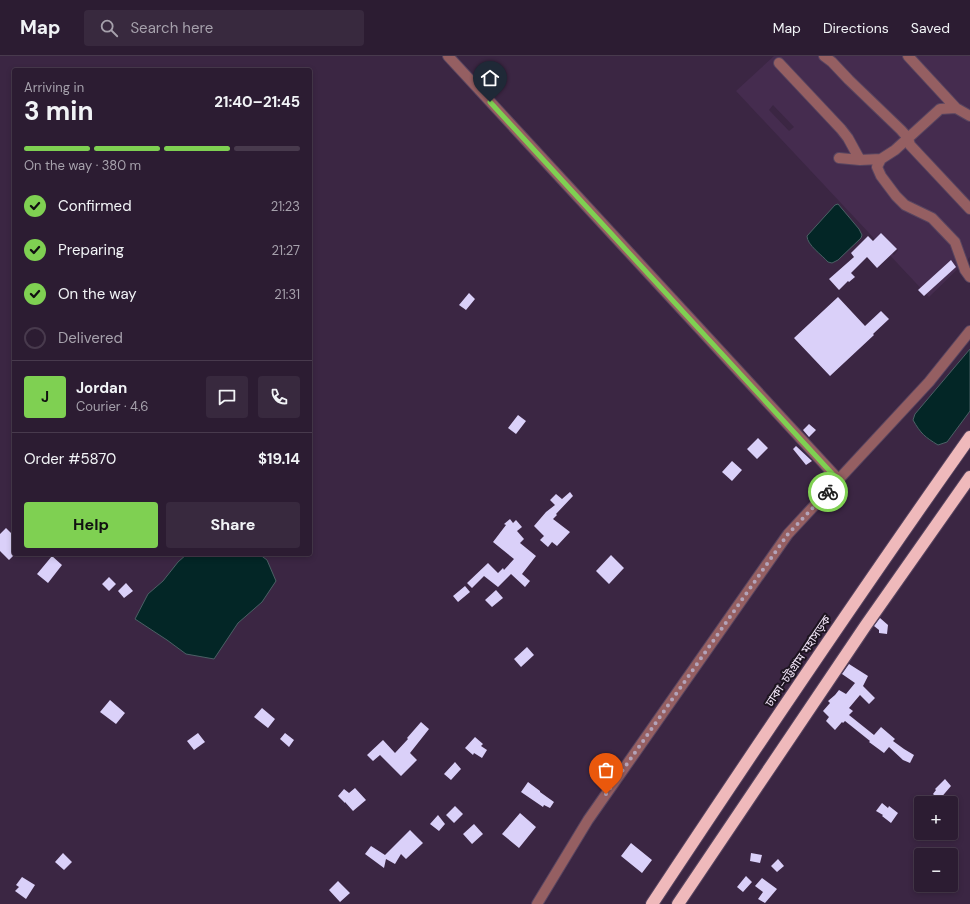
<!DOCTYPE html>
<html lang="en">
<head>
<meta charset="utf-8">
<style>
	:root { --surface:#2c1c32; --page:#38293e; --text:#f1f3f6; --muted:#a6a1ac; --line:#483a4d; --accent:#7fd052 }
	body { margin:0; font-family:"DM Sans","Noto Sans Bengali",sans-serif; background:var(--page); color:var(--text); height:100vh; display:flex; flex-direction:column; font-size:15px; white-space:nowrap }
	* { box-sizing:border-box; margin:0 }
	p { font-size:13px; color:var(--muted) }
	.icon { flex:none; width:22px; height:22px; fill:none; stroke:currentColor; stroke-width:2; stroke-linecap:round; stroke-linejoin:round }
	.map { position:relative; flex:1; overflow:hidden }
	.panel { position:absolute; left:12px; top:12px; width:300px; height:488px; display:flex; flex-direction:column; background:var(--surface); border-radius:4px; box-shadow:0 2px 6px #0003,0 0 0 1px var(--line) }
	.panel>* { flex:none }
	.buttons { position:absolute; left:914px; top:740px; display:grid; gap:8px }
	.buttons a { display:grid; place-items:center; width:44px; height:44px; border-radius:4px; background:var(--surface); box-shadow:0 2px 6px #0003,0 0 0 1px var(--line); font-size:20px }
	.pin { position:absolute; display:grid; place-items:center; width:34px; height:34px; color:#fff; margin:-41px -17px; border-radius:50% 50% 50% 0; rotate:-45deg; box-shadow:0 0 4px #0007 }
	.pin .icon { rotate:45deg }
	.courier { position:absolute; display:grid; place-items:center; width:40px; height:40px; margin:-20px; border:3px solid #7fd052; border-radius:50%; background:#fff; color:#222; box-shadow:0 1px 5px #0007 }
	.overview em { font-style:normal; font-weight:700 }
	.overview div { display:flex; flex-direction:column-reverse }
	.overview { display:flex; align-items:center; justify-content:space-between; height:68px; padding:0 12px }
	h1 { font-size:26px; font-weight:700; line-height:30px }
	.bar { display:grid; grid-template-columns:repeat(4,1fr); gap:6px 4px; align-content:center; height:48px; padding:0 12px }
	.bar i { height:5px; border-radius:3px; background:var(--line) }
	.bar .active { background:var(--accent) }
	.bar p { grid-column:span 4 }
	.line { display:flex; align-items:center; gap:10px; padding:0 12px; border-top:1px solid var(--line) }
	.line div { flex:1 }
	.round { display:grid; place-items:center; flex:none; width:42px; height:42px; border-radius:4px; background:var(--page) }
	ol { padding:0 12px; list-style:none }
	li { display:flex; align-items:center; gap:12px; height:44px }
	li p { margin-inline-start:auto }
	li .icon { padding:4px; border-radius:50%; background:var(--accent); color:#111; stroke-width:4 }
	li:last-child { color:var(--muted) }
	li i { width:22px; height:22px; border:2px solid var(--line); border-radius:50% }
	.primary-button { display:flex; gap:8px; margin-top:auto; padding:8px 12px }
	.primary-button a { flex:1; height:46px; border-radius:4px; background:var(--accent); color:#111; font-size:16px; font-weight:700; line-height:46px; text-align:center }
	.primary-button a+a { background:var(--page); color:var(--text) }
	header { display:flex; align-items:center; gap:24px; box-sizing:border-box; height:56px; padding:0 20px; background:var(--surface); border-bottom:1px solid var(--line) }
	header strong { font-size:19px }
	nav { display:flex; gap:22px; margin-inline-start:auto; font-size:14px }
	.search { width:280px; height:36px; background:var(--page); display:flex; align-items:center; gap:10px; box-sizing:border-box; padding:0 14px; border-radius:4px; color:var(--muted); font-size:15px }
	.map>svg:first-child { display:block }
	.built { fill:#452c4f; fill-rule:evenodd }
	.water { fill:#032626; stroke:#4b6065 }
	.building { fill:#dad0f9 }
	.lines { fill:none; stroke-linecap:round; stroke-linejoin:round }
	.minor-casing { stroke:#584560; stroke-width:12 }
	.highway-casing { stroke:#584560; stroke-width:14 }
	.minor { stroke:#955f62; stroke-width:10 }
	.highway { stroke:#efb9bb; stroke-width:12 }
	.done { stroke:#b3a3b9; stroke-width:4; stroke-dasharray:0 7.2 }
	.route { stroke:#7fd052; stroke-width:5 }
	.labels { text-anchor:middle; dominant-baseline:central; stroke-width:4; stroke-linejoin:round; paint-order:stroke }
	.street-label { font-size:12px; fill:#f3e6f9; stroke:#1d1420 }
</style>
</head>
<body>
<header>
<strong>Map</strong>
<div class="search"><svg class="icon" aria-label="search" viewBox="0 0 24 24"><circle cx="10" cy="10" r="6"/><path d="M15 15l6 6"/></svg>Search here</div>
<nav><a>Map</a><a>Directions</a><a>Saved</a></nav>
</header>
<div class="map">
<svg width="970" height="848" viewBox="0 0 970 848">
	<rect width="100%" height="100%" fill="#3b2643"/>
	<path class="built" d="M 774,0 L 970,0 L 970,201 L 929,241 L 736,35 ZM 773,49 L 794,71 L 789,75 L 769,54 ZM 881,177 L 898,194 L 894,199 L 876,182 Z"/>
	<path class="water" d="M 838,148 L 859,173 L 862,179 L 861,182 L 838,204 L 832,207 L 828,206 C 822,199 807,189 807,180 L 835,149 Z
		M 970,293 L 970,355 L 947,386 L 938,389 C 925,381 921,378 913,364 L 915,358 Z
		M 187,498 L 259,498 L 267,504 L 276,525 L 262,546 L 238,567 L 214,603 L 186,598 L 167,584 L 135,563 L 148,538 L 163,525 L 178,506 Z"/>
	<path class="building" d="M 881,177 L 897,193 L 877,212 L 867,201 L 851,217 L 855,221 L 849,226 L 848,225 L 839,234 L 829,223 L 854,201 L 851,197 L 868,180 L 873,185 Z
		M 951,204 L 956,211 L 924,240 L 918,234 Z
		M 469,237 L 475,243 L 466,254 L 459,249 Z
		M 838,241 L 865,270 L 881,255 L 889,263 L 873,278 L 874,279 L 830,320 L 794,282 Z
		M 518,359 L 526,365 L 516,378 L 508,372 Z
		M 809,368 L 816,374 L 809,381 L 803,374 Z
		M 758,382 L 768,392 L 757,403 L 747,393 Z
		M 796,390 L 812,405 L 806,409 L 793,393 Z
		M 732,405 L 742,414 L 732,425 L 722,416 Z
		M 570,436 L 573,440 L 556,458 L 557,459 L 553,463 L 570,476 L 557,490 L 552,486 L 548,491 L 540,484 L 544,480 L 534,470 L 546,456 L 555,449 L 550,444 L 556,438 L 562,443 Z
		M 510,463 L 513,467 L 516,464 L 522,471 L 517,475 L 524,483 L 520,487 L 536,500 L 522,518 L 530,525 L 525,531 L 511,518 L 498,531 L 484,520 L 472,532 L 467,527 L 488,507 L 498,517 L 503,512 L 504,514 L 514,503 L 493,486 L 506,469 L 504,468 Z
		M 6,472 L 14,480 L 14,499 L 9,504 L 0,495 L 0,478 Z
		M 611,499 L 624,512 L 609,528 L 596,515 Z
		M 52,500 L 62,509 L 48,527 L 37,518 Z
		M 109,521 L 116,528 L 109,535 L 102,528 Z
		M 126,527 L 133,535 L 124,542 L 118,535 Z
		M 465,530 L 470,536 L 458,546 L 453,540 Z
		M 496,534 L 503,542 L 492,551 L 485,544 Z
		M 880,562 L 888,569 L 887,578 L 879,577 L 879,574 L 874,570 Z
		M 527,591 L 534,599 L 521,611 L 514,603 Z
		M 849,608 L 868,620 L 863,630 L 875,642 L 869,648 L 860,639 L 849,652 L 853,655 L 849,659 L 874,679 L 881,671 L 895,683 L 893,685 L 904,693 L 914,699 L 910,707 L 903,704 L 889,691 L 884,697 L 869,686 L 870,685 L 845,665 L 843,667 L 842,666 L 835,674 L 826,665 L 829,661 L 823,655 L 830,647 L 828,645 L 835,639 L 839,634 L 846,638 L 855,627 L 842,618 Z
		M 110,644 L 125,657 L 116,668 L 100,656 Z
		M 262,652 L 275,663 L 268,672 L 254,661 Z
		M 421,666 L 429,673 L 410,697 L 417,704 L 401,720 L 380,699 L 373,705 L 367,699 L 383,684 L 395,697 L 408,683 L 407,682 Z
		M 198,677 L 205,686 L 194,694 L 187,685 Z
		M 285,677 L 294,684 L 289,691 L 280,683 Z
		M 475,681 L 483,688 L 481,690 L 487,694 L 482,702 L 474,697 L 473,699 L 465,692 Z
		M 455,706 L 461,713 L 451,724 L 444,718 Z
		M 945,723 L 951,730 L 939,744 L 933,738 L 936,734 L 935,733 Z
		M 528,726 L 540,735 L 540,736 L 554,746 L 550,752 L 544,749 L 543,751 L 521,736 Z
		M 355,732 L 366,744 L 353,755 L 345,746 L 345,747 L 338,740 L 344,733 L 349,737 Z
		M 882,747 L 888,752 L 889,750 L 898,757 L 891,767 L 882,760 L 883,759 L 876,755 Z
		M 455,750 L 463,758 L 454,767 L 446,759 Z
		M 520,757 L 536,771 L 519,792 L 502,778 Z
		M 438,759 L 445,768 L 439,775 L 430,768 Z
		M 474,768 L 483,778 L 472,788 L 463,778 Z
		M 410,774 L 423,787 L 406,803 L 401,798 L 395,808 L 386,803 L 384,812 L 365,798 L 371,790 L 385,799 Z
		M 631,787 L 652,804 L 642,817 L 621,800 Z
		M 63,797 L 72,806 L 64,814 L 55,806 Z
		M 751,797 L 762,799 L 760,807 L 750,805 Z
		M 778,803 L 784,810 L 777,816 L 771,810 Z
		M 746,820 L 752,826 L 743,836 L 737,831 Z
		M 22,821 L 35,829 L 26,843 L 15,835 L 19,831 L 16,829 Z
		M 762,822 L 777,833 L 765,847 L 758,843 L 763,836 L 755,830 Z
		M 338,825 L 350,837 L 340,846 L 329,834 Z"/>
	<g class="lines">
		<g class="minor-casing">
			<path id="minor" d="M 448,0 L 839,424
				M 824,0 L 832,6 L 849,24 L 901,74 L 908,82 L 910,89 L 970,153
				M 908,0 L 956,52
				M 779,7 L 841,73 L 848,82 L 860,104
				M 970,60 L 956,52 L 940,53 L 895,94 L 881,103 L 877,111 L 881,120 L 896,140 L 905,149 L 932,162 L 955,186 L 965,214 L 970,221
				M 839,102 L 860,104 L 881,103
				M 537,848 L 588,764 L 788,478 L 929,326 L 970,275"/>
		</g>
		<g class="highway-casing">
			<path id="highway" d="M 652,848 C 756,691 861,535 970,381
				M 678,848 L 866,569 L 970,421"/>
		</g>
		<use href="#minor" class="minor"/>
		<use href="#highway" class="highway"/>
	</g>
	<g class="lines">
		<path class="done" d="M 606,738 L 788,478 L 828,436"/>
		<path class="route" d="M 490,46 L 838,424 L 828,436"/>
	</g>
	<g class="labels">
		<g class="street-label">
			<text transform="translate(798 605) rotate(-56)">ঢাকা-চট্টগ্রাম মহাসড়ক</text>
		</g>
	</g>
</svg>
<div class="buttons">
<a>+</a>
<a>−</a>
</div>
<div class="pin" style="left:606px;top:738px;background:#ea580c"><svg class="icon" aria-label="bag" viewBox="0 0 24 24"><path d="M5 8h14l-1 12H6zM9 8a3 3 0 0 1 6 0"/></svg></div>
<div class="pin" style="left:490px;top:46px;background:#1f2937"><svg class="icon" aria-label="home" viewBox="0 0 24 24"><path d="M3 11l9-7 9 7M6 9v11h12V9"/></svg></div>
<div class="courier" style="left:828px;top:436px"><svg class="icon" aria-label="bike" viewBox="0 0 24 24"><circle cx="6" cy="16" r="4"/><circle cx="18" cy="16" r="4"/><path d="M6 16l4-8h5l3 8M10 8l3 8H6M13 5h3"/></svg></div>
<section class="panel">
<div class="overview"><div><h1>3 min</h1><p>Arriving in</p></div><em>21:40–21:45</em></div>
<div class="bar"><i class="active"></i><i class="active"></i><i class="active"></i><i></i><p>On the way · 380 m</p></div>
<ol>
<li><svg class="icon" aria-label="check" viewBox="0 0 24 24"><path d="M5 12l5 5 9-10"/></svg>Confirmed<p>21:23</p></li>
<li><svg class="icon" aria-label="check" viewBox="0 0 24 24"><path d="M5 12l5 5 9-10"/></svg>Preparing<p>21:27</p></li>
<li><svg class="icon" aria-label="check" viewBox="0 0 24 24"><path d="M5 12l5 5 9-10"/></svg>On the way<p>21:31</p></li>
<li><i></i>Delivered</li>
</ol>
<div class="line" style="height:72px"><b class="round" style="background:var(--accent);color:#111">J</b><div><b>Jordan</b><p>Courier · 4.6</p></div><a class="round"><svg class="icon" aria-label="chat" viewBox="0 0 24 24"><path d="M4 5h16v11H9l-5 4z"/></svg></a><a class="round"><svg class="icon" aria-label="phone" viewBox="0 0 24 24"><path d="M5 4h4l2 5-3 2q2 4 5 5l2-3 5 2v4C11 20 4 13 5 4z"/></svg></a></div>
<div class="line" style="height:52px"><div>Order #5870</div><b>$19.14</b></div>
<div class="primary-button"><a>Help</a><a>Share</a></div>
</section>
</div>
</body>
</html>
